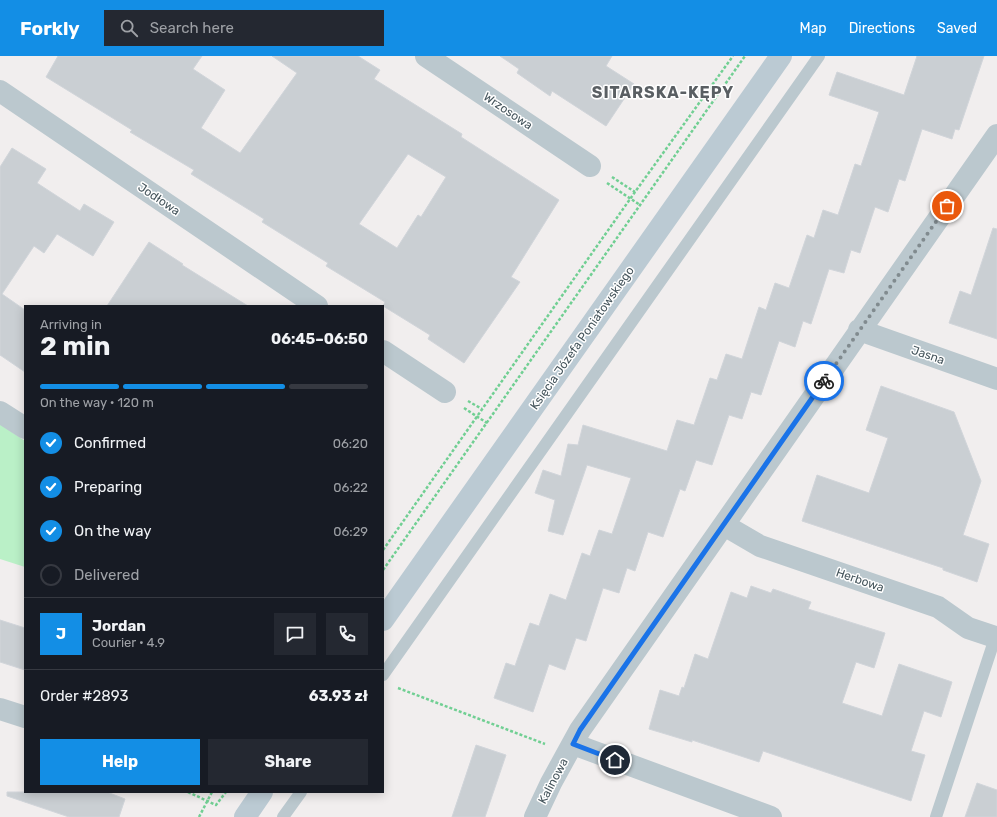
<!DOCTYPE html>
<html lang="en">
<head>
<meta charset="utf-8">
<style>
	:root { --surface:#171b24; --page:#242831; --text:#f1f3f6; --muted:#9ea1a6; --line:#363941; --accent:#138ee5 }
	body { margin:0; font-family:Rubik,sans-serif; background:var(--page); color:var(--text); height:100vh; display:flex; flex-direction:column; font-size:15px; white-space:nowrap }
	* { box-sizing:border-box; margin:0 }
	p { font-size:13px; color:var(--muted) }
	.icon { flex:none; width:22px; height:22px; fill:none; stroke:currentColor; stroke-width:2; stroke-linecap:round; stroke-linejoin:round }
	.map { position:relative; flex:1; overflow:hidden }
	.sheet { position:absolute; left:24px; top:249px; width:360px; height:488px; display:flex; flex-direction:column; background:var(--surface); border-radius:0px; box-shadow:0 2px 10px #0003 }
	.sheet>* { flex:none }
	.pin { position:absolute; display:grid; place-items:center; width:34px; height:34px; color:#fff; margin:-17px; border:2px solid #fff; border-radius:50%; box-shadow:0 1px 4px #0007 }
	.courier { position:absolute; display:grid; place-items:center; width:40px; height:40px; margin:-20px; border:3px solid #1a73e8; border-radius:50%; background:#fff; color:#222; box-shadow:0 1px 5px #0007 }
	.summary em { font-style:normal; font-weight:700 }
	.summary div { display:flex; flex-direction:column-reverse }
	.summary { display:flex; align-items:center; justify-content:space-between; height:68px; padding:0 16px }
	h1 { font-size:26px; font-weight:700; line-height:30px }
	.bar { display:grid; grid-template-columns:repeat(4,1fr); gap:6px 4px; align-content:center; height:48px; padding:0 16px }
	.bar i { height:5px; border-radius:3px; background:var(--line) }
	.bar .on { background:var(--accent) }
	.bar p { grid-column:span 4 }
	.line { display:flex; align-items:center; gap:10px; padding:0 16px; border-top:1px solid var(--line) }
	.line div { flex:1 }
	.round { display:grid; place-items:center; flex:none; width:42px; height:42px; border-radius:0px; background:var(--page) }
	ol { padding:0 16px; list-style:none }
	li { display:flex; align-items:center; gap:12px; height:44px }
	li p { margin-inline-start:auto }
	li .icon { padding:4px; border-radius:50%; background:var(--accent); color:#fff; stroke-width:4 }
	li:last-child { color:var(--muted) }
	li i { width:22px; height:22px; border:2px solid var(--line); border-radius:50% }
	.action { display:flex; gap:8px; margin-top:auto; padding:8px 16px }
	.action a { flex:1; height:46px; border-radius:0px; background:var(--accent); color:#fff; font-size:16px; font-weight:700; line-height:46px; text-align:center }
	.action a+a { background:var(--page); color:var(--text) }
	header { display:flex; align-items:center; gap:24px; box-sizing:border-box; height:56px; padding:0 20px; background:var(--accent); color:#fff }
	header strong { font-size:19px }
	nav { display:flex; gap:22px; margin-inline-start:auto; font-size:14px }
	.search { width:280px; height:36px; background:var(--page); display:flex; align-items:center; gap:10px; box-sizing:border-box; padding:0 14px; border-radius:0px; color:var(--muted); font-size:15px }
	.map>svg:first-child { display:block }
	.green { fill:#baf0c7 }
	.building { fill:#cacfd3; stroke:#d1d5da; fill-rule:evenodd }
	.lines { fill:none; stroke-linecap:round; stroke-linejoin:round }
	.path { stroke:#71cf93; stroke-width:2.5; stroke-dasharray:3 2; stroke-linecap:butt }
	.lane { stroke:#bbc8ce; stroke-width:12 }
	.street { stroke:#bbc8ce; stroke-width:22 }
	.secondary { stroke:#bbcad3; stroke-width:22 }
	.done { stroke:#818b8f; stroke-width:4; stroke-dasharray:0 7.2 }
	.route { stroke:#1a73e8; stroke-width:5 }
	.labels { text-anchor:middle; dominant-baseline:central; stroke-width:3; stroke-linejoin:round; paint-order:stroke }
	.street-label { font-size:12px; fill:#45555c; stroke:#fff }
	.district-label { font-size:16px; font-weight:bold; letter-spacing:1px; fill:#5a5f63; stroke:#fff }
</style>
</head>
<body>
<header>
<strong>Forkly</strong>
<div class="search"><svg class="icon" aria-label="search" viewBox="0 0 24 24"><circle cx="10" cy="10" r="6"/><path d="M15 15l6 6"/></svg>Search here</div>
<nav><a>Map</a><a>Directions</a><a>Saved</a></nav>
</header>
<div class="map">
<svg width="997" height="761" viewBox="0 0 997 761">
	<rect width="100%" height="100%" fill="#f1eeee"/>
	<path class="green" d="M 0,368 L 25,385 L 25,511 L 0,503 Z"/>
	<path class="building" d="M 58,0 L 202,0 L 193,13 L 225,34 L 201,72 L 240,97 L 297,17 L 272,0 L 358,0 L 380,14 L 374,23 L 462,78 L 461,81 L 559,144 L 511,221 L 520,226 L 464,307 L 428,283 L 430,279 L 383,250 L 385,246 L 326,210 L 328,207 L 262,166 L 264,163 L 191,118 L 194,114 L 130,76 L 132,74 L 46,21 ZM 408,98 L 446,121 L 421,161 L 418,159 L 397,192 L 359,168 Z
		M 500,0 L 612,0 L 606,10 L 634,28 L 606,70 L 552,35 L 550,40 L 517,17 L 519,13 Z
		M 917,0 L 984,0 L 959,74 L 955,73 L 952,83 L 922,73 L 905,125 L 899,123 L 888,156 L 875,151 L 860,197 L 851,194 L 844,217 L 829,213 L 811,268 L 803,265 L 795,291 L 779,285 L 761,339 L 751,336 L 742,363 L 729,359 L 712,409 L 696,404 L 685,435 L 680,433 L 663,481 L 648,476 L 635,515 L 627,512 L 619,537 L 603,532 L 586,585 L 576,582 L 565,614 L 549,608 L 533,656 L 494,642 L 506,607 L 515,610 L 530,567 L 539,570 L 550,538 L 566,544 L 582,497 L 590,500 L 599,474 L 612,478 L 631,422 L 587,409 L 563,479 L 548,475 L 555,444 L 535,437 L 543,414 L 561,420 L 568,388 L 578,389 L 583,369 L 667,395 L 677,364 L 694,369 L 710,322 L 717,324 L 726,298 L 742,303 L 759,251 L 766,254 L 775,227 L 789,232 L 807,179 L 814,182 L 823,154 L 838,159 L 855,108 L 861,110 L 879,56 L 829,39 L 837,16 L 904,39 Z
		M 12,92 L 46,113 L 37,127 L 80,155 L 84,148 L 114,166 L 93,200 L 57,178 L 44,197 L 34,190 L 2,238 L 25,254 L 25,316 L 0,299 L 0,111 Z
		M 993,172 L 997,173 L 997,283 L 949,267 L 960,235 L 971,239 Z
		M 149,186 L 183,208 L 182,209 L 248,250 L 107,250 Z
		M 881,330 L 954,356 L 981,425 L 963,479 L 989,488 L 977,526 L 943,514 L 943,512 L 802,465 L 817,419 L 869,437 L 888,382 L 866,374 Z
		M 751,530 L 771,537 L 773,533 L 811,546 L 808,553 L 885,577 L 874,612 L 856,606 L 842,647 L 882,660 L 899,608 L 952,626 L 941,661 L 924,655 L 911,695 L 925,699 L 911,745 L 763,695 L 759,706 L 692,684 L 692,686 L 649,673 L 660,634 L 679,640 L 682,631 L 684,632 L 695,598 L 708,603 L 731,536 L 747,542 Z
		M 0,564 L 25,572 L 25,614 L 0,606 Z
		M 476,689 L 506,699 L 485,761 L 452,761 Z
		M 977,727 L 997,734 L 997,761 L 965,761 Z
		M 7,736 L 107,736 L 125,743 L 119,761 L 69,761 L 7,740 Z"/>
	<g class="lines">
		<path class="path" d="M 612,121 L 635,136
			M 607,127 L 640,149
			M 468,345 L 482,353
			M 464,352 L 487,367
			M 383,494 L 635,136 L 733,0
			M 383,514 L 745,0
			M 398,632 L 545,688
			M 188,736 L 216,749 L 226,736
			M 199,761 L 212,736"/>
		<path class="lane" d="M 383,619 L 819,0
			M 283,761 L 301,736
			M 936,761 L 997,576"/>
		<path class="street" d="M 426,0 L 590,110
			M 0,35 L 317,250
			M 859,274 L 997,323
			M 383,295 L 445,336
			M 0,356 L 25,372
			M 724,469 L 760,490 L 938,551 L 968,572 L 995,581
			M 0,653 L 25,661
			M 573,688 L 771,761
			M 535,761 L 551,727 L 580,674 L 997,79"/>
		<path class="secondary" d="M 383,564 L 781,0
			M 245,761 L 262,736"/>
	</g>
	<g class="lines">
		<path class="done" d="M 824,325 L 947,150"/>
		<path class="route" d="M 615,704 L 573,688 L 580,674 L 824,325"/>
	</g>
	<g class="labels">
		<g class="street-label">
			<text transform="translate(508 55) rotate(34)">Wrzosowa</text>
			<text transform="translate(159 143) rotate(34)">Jodłowa</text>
			<text transform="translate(582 282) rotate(-55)">Księcia Józefa Poniatowskiego</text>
			<text transform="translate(928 299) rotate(19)">Jasna</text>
			<text transform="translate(860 524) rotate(19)">Herbowa</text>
			<text transform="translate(553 725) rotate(-62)">Kalinowa</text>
		</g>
		<g class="district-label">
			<text x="663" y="36">SITARSKA-KĘPY</text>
		</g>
	</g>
</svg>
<div class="pin" style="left:947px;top:150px;background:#ea580c"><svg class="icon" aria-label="bag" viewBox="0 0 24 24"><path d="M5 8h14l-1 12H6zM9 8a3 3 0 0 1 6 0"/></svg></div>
<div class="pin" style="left:615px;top:704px;background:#1f2937"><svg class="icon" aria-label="home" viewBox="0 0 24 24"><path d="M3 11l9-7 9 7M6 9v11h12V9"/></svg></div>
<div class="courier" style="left:824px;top:325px"><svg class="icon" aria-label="bike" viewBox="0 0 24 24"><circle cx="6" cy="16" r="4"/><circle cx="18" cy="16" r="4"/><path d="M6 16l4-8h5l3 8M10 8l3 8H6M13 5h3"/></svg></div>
<section class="sheet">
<div class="summary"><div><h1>2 min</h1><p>Arriving in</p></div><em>06:45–06:50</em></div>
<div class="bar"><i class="on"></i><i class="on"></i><i class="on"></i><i></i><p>On the way · 120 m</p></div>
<ol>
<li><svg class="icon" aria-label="check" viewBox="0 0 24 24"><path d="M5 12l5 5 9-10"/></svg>Confirmed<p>06:20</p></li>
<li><svg class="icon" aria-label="check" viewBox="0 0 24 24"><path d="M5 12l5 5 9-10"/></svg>Preparing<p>06:22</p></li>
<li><svg class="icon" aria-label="check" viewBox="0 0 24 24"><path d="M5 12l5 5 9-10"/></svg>On the way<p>06:29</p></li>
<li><i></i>Delivered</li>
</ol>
<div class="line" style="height:72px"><b class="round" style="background:var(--accent);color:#fff">J</b><div><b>Jordan</b><p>Courier · 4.9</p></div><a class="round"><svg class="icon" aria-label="chat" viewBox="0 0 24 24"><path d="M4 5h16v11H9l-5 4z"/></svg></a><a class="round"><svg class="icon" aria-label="phone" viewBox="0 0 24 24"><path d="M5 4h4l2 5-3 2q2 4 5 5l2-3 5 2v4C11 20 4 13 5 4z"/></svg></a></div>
<div class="line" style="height:52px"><div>Order #2893</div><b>63.93 zł</b></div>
<div class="action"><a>Help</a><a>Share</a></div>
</section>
</div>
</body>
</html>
